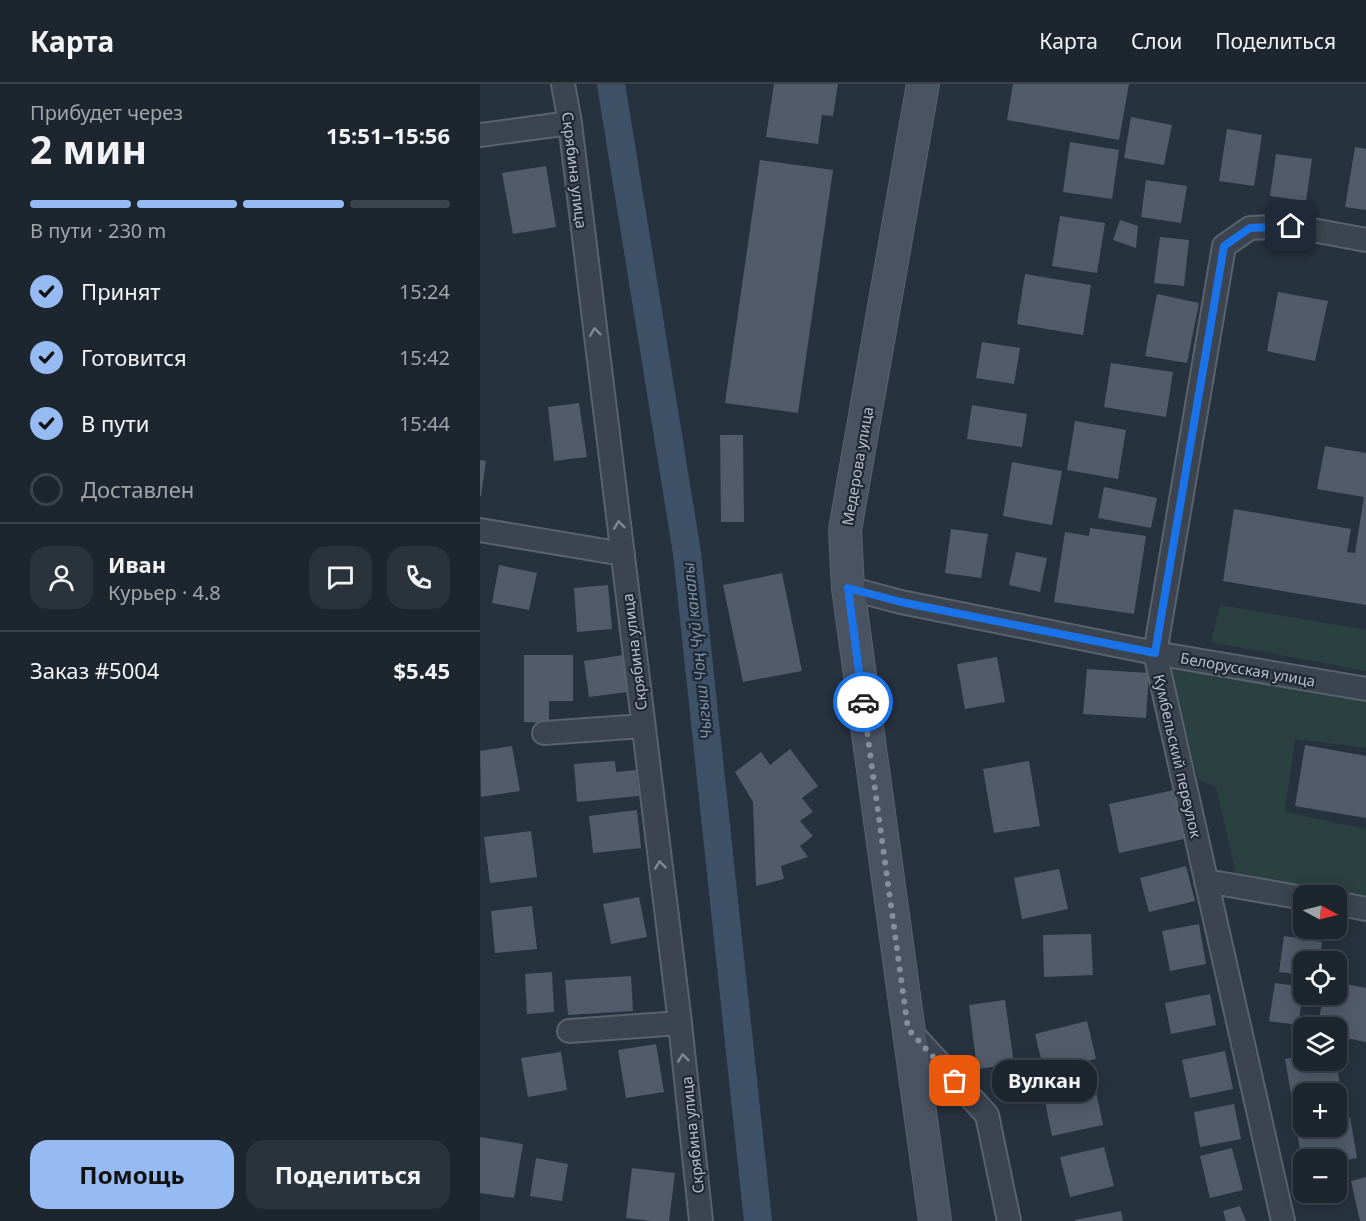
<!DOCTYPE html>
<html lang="ru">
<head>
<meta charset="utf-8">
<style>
	:root { --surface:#1d262f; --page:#2a323b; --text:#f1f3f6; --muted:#a0a5aa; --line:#3b434b; --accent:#95bbf2 }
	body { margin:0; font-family:"Noto Sans",sans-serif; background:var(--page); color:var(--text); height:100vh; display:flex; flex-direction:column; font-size:22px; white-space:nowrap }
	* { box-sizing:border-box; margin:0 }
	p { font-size:20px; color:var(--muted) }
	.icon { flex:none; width:33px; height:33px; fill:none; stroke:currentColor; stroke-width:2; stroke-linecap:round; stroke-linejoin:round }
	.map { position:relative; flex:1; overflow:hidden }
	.details { display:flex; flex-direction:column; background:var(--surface); width:480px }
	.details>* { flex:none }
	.needle { width:39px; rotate:97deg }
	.tools { position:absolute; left:813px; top:801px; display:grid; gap:12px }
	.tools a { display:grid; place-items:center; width:54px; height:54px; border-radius:12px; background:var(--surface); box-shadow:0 3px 15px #0003,0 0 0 2px var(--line); font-size:30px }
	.pin { position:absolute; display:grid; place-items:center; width:51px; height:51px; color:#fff; margin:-26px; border-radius:12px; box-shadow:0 3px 9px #0006 }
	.courier { position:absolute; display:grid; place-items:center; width:60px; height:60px; margin:-30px; border:4px solid #1a73e8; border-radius:50%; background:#fff; color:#222; box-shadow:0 2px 8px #0007 }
	.bubble { position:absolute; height:42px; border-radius:18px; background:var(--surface); box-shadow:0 3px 15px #0003,0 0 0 2px var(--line); font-size:20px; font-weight:700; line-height:42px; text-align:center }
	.headline em { font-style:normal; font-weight:700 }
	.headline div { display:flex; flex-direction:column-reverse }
	.headline { display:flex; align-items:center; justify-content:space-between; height:102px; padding:0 30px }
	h1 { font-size:39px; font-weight:700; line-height:45px }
	.bar { display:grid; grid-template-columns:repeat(4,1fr); gap:9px 6px; align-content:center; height:72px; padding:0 30px }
	.bar i { height:8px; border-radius:4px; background:var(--line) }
	.bar .selected { background:var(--accent) }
	.bar p { grid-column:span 4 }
	.line { display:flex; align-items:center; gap:15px; padding:0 30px; border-top:2px solid var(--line) }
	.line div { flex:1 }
	.round { display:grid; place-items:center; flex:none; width:63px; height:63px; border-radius:18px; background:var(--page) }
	ol { padding:0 30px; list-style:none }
	li { display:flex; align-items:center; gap:18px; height:66px }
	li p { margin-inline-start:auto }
	li .icon { padding:6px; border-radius:50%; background:var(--accent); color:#111; stroke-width:4 }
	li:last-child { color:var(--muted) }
	li i { width:33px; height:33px; border:3px solid var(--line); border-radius:50% }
	.cta { display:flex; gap:12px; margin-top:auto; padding:12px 30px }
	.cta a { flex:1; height:69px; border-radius:18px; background:var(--accent); color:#111; font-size:24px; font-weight:700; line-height:69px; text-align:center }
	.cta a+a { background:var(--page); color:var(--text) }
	header { display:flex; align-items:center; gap:36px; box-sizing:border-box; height:84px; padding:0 30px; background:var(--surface); border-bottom:2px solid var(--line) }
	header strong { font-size:28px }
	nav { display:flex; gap:33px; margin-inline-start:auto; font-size:21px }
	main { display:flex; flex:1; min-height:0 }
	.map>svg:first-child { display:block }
	.green { fill:#2a4041 }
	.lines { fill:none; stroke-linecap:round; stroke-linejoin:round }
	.canal { stroke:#3e5167; stroke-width:28 }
	.building { fill:#515b6a }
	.minor-casing { stroke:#59626d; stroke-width:26 }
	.secondary-casing { stroke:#59626d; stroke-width:34 }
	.minor { stroke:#3b444f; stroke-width:22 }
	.secondary { stroke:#4a5362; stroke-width:32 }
	.oneway { stroke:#808893 }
	.done { stroke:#858e99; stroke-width:6; stroke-dasharray:0 10.8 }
	.route { stroke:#1a73e8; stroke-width:8 }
	.labels { text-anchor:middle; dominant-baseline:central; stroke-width:4.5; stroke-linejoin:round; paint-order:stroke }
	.street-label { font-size:15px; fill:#b8bfca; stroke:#202934 }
	.water-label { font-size:16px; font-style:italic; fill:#7a91aa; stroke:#202934 }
</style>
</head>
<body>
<header>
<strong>Карта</strong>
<nav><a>Карта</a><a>Слои</a><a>Поделиться</a></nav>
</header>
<main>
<section class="details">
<div class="headline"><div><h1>2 мин</h1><p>Прибудет через</p></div><em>15:51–15:56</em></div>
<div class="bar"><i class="selected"></i><i class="selected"></i><i class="selected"></i><i></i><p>В пути · 230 m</p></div>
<ol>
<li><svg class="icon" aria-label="check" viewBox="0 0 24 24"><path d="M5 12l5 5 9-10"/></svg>Принят<p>15:24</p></li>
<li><svg class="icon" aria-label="check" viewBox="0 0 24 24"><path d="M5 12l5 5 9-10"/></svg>Готовится<p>15:42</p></li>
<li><svg class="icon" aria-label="check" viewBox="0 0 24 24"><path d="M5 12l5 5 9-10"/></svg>В пути<p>15:44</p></li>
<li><i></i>Доставлен</li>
</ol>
<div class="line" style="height:108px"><a class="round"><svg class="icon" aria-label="person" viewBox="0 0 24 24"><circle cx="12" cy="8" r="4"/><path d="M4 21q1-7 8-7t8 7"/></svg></a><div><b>Иван</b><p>Курьер · 4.8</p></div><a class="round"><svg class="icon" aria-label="chat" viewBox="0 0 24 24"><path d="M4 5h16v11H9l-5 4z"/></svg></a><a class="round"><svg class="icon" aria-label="phone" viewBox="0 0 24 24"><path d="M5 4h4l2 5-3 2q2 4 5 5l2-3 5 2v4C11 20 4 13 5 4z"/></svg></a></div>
<div class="line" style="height:78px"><div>Заказ #5004</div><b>$5.45</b></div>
<div class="cta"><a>Помощь</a><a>Поделиться</a></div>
</section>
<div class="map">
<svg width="886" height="1137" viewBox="0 0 886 1137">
	<rect width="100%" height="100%" fill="#27323f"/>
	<path class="green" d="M 740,521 L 886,546 L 886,587 L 731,558 Z
		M 689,581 L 886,615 L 886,664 L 815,655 L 805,728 L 886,745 L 886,812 L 756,789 L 736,703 L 718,695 Z"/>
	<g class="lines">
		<path class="canal" d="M 131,0 L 207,469 L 278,1137"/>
	</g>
	<path class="building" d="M 294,0 L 358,0 L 353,32 L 342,31 L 338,60 L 286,53 Z
		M 533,0 L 649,0 L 639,56 L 527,36 Z
		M 651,33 L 692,41 L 684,81 L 644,74 Z
		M 747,45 L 782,51 L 774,102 L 739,97 Z
		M 590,58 L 639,66 L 632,115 L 583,108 Z
		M 875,63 L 886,65 L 886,126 L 865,123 Z
		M 796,70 L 832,75 L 826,117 L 790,112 Z
		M 280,76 L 353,86 L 318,329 L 245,319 Z
		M 66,82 L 76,143 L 33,150 L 22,89 Z
		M 666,96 L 707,102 L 701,139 L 661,133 Z
		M 580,132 L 625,139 L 617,189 L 572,182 Z
		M 640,136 L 658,142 L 656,164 L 633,156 Z
		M 680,153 L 709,156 L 704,202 L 674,199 Z
		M 545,190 L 611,201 L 603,251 L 537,240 Z
		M 798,208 L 848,217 L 835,277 L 787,267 Z
		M 677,210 L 719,219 L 707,279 L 665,272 Z
		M 502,258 L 540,264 L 534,300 L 496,294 Z
		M 631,279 L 693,288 L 686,333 L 624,323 Z
		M 99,319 L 107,373 L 74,377 L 68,323 Z
		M 492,321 L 547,330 L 542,363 L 487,355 Z
		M 595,337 L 646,346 L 638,395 L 587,386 Z
		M 240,351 L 263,351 L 264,438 L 241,438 Z
		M 845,362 L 886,369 L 886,521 L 743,497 L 754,425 L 871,445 L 867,468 L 875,469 L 884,413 L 837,405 Z
		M 0,376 L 6,377 L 1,412 L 0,412 Z
		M 532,378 L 582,387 L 572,441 L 523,432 Z
		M 624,403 L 677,414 L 671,444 L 618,434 Z
		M 610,444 L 666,452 L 654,530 L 574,518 L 585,448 L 609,452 Z
		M 471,445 L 508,450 L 501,494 L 465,489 Z
		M 536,468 L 567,474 L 560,508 L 529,501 Z
		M 19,481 L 57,489 L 49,526 L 12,519 Z
		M 302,489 L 322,587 L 263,598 L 243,501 Z
		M 128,501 L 132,545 L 97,548 L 94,504 Z
		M 44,571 L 93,571 L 93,617 L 69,617 L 69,639 L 44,638 Z
		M 143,571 L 148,608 L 109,613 L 104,577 Z
		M 517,573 L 525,618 L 485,625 L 477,580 Z
		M 607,585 L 669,589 L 666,634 L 603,630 Z
		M 825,661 L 886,672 L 886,734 L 815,722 Z
		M 32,662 L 40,707 L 1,713 L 0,667 Z
		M 310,665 L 338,702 L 322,714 L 333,728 L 320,737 L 333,752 L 320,762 L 328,773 L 301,782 L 304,795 L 276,802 L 273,718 L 255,688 L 281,668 L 290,681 Z
		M 135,677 L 136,688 L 156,686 L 159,712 L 97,718 L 94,680 Z
		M 549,677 L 560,742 L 514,749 L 503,685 Z
		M 694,706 L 704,755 L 639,769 L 629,720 Z
		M 157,726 L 161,764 L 113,769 L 109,732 Z
		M 51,747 L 57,793 L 10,799 L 4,753 Z
		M 706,782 L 715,817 L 669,828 L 660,794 Z
		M 579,785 L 588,825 L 542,835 L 534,794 Z
		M 159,813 L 167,853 L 131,860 L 123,820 Z
		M 52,822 L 57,865 L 15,869 L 11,827 Z
		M 719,840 L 726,880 L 690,887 L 682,847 Z
		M 611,850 L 613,891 L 564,893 L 563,851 Z
		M 804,852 L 842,858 L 840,878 L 824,878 L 824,891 L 799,888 Z
		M 72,888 L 74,928 L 47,930 L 45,890 Z
		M 151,892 L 153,927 L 88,931 L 85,896 Z
		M 856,898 L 886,904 L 886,958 L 856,952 L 856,944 L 837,944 L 844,910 L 856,910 Z
		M 795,899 L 824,903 L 818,941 L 789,937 Z
		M 730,910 L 736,941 L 691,950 L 685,919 Z
		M 525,916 L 534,980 L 497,985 L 489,921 Z
		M 607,937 L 616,975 L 564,987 L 555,950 Z
		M 176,960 L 184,1008 L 146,1014 L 138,966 Z
		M 745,967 L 753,1005 L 710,1014 L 702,976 Z
		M 81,968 L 87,1006 L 48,1013 L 41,974 Z
		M 824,971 L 824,976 L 856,976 L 861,1007 L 848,1010 L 824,1010 L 824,1014 L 812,1016 L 805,975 Z
		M 614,998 L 623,1041 L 572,1052 L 563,1008 Z
		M 754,1020 L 761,1055 L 720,1063 L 714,1028 Z
		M 870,1033 L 877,1074 L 856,1078 L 856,1076 L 822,1076 L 816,1044 L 824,1042 L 856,1042 L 856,1036 Z
		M 0,1053 L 43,1060 L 34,1114 L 0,1109 Z
		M 624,1063 L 634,1102 L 590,1113 L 580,1073 Z
		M 752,1064 L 763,1106 L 730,1114 L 720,1072 Z
		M 56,1074 L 88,1080 L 82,1117 L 50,1112 Z
		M 152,1084 L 195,1089 L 189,1137 L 171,1137 L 146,1134 Z
		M 886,1093 L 886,1137 L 880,1137 L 871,1097 Z
		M 760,1122 L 766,1137 L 746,1137 L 743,1127 Z
		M 641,1127 L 643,1137 L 595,1137 L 595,1136 Z"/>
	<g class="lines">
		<g class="minor-casing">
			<path id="minor" d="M 83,0 L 90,39 L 200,939 L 221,1137
				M 0,51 L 90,39
				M 0,446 L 143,470
				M 368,504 L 421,518 L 675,569 L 886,605
				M 64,649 L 163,642
				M 726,797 L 824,814
				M 856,819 L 886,825
				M 428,945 L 507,1031 L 529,1137
				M 89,947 L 200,939
				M 803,1137 L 675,569 L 744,162 L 770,144 L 811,142 L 886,156"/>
		</g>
		<g class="secondary-casing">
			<path id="secondary" d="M 443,0 L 365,446 L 368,504 L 455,1137"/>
		</g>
		<use href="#minor" class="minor"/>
		<use href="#secondary" class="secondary"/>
	</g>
	<defs><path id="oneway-chevron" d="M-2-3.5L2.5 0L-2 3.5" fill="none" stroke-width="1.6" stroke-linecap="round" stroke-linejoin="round" transform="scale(1.5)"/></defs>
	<g class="oneway">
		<use href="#oneway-chevron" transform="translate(115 248) rotate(-97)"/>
		<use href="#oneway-chevron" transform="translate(139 441) rotate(-97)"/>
		<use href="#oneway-chevron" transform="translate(180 781) rotate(-97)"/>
		<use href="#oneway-chevron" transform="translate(203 974) rotate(-96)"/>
	</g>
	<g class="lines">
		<path class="done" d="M 383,618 L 428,945 L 475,997"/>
		<path class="route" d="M 383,618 L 368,504 L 421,518 L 675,569 L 744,162 L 770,144 L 811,142"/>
	</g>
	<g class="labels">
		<g class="street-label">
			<text transform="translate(95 86) rotate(83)">Скрябина улица</text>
			<text transform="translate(377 382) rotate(-80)">Медерова улица</text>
			<text transform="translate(154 568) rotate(-97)">Скрябина улица</text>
			<text transform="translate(768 585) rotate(10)">Белорусская улица</text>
			<text transform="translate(698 672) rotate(77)">Кумбельский переулок</text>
			<text transform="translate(212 1051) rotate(-96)">Скрябина улица</text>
		</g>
		<g class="water-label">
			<text transform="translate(217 567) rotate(-96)">Чыгыш Чоң Чүй каналы</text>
		</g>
	</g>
</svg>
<div class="tools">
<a><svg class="needle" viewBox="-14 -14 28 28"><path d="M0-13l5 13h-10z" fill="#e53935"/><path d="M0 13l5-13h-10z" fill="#a0a5aa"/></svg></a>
<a><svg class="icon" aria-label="locate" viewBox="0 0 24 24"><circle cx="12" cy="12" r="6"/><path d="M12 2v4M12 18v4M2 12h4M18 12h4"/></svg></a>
<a><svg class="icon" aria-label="layers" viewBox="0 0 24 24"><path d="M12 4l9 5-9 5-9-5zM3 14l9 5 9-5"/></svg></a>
<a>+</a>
<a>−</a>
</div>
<div class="pin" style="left:475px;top:997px;background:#ea580c"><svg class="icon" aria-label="bag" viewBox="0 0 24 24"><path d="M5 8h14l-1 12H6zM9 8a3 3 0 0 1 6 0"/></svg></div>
<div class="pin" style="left:811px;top:142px;background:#1f2937"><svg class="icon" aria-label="home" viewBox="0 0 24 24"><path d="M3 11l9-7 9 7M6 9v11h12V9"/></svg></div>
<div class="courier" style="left:383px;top:618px"><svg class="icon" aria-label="car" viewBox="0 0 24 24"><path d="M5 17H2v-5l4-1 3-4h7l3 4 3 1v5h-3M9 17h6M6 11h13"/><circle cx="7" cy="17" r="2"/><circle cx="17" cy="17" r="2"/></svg></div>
<div class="bubble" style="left:512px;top:976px;width:105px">Вулкан</div>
</div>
</main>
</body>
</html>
